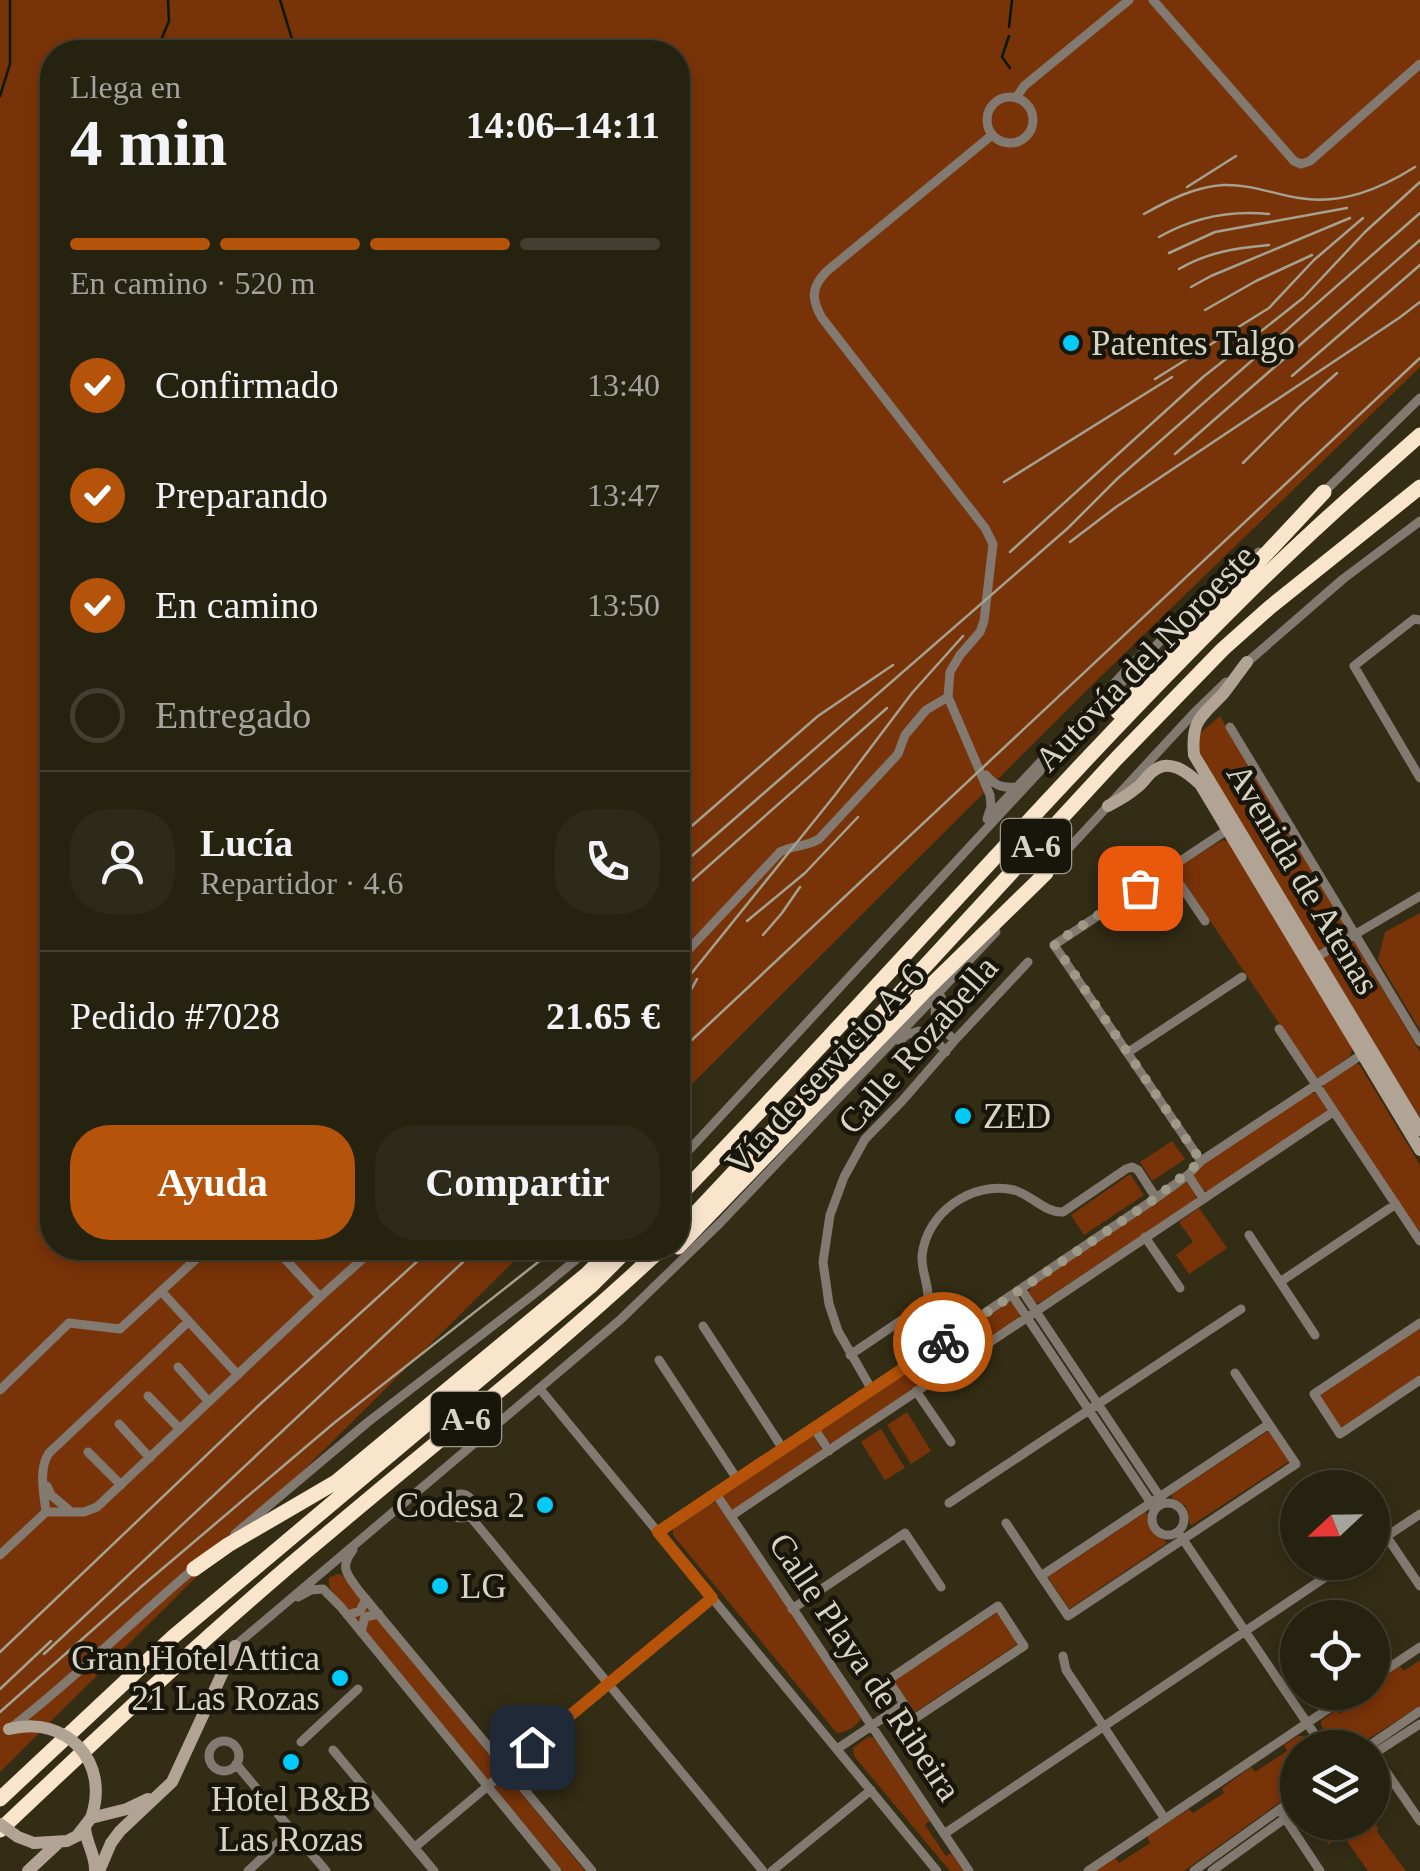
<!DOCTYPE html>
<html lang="es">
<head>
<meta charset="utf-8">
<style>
	:root { --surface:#262210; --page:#2e2a19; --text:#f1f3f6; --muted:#a4a49f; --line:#423f30; --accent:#b45309 }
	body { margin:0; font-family:Georgia,serif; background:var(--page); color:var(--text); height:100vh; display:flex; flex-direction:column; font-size:38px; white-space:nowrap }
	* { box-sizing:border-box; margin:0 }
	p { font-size:32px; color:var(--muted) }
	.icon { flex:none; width:55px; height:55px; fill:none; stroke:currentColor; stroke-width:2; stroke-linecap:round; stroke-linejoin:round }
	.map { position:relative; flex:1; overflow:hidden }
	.details { position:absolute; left:40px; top:40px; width:650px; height:1220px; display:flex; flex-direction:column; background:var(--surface); border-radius:40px; box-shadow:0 5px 15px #0003,0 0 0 2px var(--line) }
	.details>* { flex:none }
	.needle { width:65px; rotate:248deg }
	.buttons { position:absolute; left:1280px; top:1470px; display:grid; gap:20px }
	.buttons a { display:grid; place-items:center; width:110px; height:110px; border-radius:50%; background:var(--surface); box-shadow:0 5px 15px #0003,0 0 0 2px var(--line); font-size:50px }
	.pin { position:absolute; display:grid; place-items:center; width:85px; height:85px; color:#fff; margin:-42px; border-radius:20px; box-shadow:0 5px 15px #0006 }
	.courier { position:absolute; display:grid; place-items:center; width:100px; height:100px; margin:-50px; border:8px solid #b45309; border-radius:50%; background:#fff; color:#222; box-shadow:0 2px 12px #0007 }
	.head em { font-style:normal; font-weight:800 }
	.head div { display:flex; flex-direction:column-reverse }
	.head { display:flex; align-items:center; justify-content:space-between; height:170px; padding:0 30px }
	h1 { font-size:65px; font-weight:800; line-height:75px }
	.bar { display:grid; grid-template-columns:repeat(4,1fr); gap:15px 10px; align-content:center; height:120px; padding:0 30px }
	.bar i { height:12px; border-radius:8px; background:var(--line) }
	.bar .selected { background:var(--accent) }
	.bar p { grid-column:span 4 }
	.line { display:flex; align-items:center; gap:25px; padding:0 30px; border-top:2px solid var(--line) }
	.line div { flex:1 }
	.round { display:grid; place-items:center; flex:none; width:105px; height:105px; border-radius:40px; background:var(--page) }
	ol { padding:0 30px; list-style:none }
	li { display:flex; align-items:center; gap:30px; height:110px }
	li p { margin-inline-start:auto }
	li .icon { padding:10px; border-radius:50%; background:var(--accent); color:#fff; stroke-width:4 }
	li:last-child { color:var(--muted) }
	li i { width:55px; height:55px; border:5px solid var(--line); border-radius:50% }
	.button { display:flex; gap:20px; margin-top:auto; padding:20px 30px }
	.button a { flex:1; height:115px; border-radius:40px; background:var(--accent); color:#fff; font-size:40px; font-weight:800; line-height:115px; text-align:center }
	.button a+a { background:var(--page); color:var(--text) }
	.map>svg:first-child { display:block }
	.green { fill:#793309 }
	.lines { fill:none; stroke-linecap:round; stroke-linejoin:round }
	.stream { stroke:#051a08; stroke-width:2.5 }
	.street { stroke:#827970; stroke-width:9 }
	.secondary { stroke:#b2a495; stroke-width:12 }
	.highway { stroke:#f9e4cc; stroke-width:15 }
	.rail { stroke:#a6a290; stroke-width:2.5 }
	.secondary-bridge { stroke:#b2a495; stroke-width:12 }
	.done { stroke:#9e9a87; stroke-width:10; stroke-dasharray:0 18 }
	.route { stroke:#b45309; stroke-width:12 }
	.poi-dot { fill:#02cbf9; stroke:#18150b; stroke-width:4 }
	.labels { text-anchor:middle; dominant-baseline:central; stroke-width:9; stroke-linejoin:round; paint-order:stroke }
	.shield { fill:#18150b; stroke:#9e9b8d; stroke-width:2.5 }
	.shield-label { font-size:32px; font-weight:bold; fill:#d7d4c5 }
	.poi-label { font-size:35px; fill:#d7d4c5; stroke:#18150b; text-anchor:start }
	.street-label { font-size:35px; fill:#d7d4c5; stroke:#18150b }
</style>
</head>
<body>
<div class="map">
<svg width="1420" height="1871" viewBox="0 0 1420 1871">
	<rect width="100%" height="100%" fill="#332d15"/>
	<path class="green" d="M 0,0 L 1420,0 L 1420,367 L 1096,681 L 678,1098 L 678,52 L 52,52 L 52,1248 L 527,1248 L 0,1772 Z
		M 1220,716 L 1420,1052 L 1420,1118 L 1200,754 L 1199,734 Z
		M 1223,840 L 1229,842 L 1350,1044 L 1352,1051 L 1350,1056 L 1319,1078 L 1315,1077 L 1176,870 L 1178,867 Z
		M 1420,913 L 1420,1030 L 1378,960 L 1385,932 Z
		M 1355,1064 L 1359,1064 L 1420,1165 L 1420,1235 L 1323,1089 L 1324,1084 Z
		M 1311,1093 L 1316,1093 L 1327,1109 L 1325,1113 L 1208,1191 L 1203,1191 L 1193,1175 L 1194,1169 Z
		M 1172,1141 L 1185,1159 L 1152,1181 L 1140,1162 Z
		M 1130,1174 L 1144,1195 L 1084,1235 L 1071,1215 Z
		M 1185,1183 L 1189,1183 L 1196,1195 L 1195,1200 L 1041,1302 L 1036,1303 L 1028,1292 L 1032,1286 Z
		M 1199,1208 L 1227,1248 L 1189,1274 L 1176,1255 L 1193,1242 L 1179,1222 Z
		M 1008,1302 L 1013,1303 L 1020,1313 L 1019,1318 L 834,1443 L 829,1443 L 821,1431 L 821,1427 Z
		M 1420,1328 L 1420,1375 L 1341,1428 L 1319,1396 Z
		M 907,1412 L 931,1451 L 911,1464 L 887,1425 Z
		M 881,1429 L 905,1468 L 885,1480 L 861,1442 Z
		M 1268,1431 L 1290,1461 L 1192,1525 L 1190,1524 L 1186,1506 L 1172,1498 L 1172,1494 Z
		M 811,1435 L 814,1436 L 822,1451 L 733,1510 L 729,1509 L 722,1498 L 723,1493 Z
		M 711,1502 L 717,1503 L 720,1508 L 861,1718 C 858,1726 845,1733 837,1733 L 673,1535 L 673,1529 Z
		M 1145,1512 L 1148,1514 C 1148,1534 1156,1532 1167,1543 L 1069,1609 L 1048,1577 Z
		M 337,1574 L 342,1575 L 585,1871 L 563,1871 L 329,1587 L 329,1578 Z
		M 998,1612 L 1019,1643 L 915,1712 L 894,1681 Z
		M 1420,1660 L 1420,1706 L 1356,1747 L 1336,1747 L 1321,1725 L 1321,1721 L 1336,1710 L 1339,1714 L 1370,1694 L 1372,1692 L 1373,1685 L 1400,1666 L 1404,1671 Z
		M 1298,1736 L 1303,1736 L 1311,1747 L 1298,1748 L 1297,1790 L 1184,1871 L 1095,1871 L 1115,1857 L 1119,1863 L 1150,1843 L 1147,1836 L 1189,1809 L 1193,1813 L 1224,1793 L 1222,1788 L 1251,1767 L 1255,1772 L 1287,1751 L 1284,1745 Z
		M 868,1737 L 874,1738 L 930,1821 L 925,1825 L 946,1856 L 951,1853 L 963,1871 L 950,1871 L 854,1756 L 853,1748 Z
		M 1373,1821 L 1378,1828 L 1377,1832 L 1406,1871 L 1368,1871 L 1344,1837 L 1340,1837 L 1328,1845 L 1327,1842 L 1358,1823 Z"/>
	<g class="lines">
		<path class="stream" d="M 280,0 L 296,52
			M 1009,27 L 1012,0
			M 1009,36 L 1002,57 L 1010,68
			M 161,52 L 159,45 L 169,21 L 168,0
			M 0,96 L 10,64 L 10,0"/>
		<path class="street" d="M 1153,0 L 1294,161 L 1301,164 L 1310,161 L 1420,64
			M987 120a23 23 0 1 1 46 0a23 23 0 1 1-46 0Z
			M 1016,98 L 1024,86 L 1129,0
			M 1322,494 L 1420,398
			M 1420,620 L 1414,619 L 1354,666 L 1420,778
			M 1244,665 L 1343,579 L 1420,521
			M 1230,727 L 1420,1042
			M 986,775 C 995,786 1002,788 1016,787
			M 988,818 L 1148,647
			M 987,819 L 991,807 L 990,795 L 948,697 L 950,672 L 960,655 L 980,632 L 984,621 L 993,544 L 985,528 L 822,318 C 811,299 811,287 827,271 L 992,135
			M 1169,868 L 1205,921
			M 1044,875 L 1194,713 L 1226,682
			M 1315,958 L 1420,896
			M 678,961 L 780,852 C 792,845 807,847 819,839 L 898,754 L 905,735 L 926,710 L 948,697
			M 941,997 C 927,1014 941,1029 955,1040
			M 1279,1029 L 1420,1241
			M 900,1041 L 906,1035 L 919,1031 L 934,1038 L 946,1052
			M 1127,1053 L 1242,977
			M 1201,1161 L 1054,945 L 1230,828
			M 678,1162 L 1177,623 L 1259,552
			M 1188,1175 L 1203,1198
			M 1249,1235 L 1315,1335
			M 1145,1237 L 1180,1288
			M 275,1248 L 320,1297
			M 1280,1282 L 1396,1204
			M 1021,1289 L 1164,1503
			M 161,1291 L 238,1375
			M 1012,1295 L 1155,1509
			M 1420,1323 L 1314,1394 L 1340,1434 L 1420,1380
			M 703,1326 L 783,1449
			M 850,1355 L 927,1303 C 931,1288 921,1273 922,1256 C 926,1213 972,1180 1014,1190 C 1032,1195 1045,1213 1063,1212 L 1126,1169 L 1132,1167 L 1138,1170 L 1156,1198
			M 659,1360 L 737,1479
			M 178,1367 L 209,1402
			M 1235,1373 L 1269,1424
			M 540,1389 L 937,1871
			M 0,1390 L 69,1323 L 120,1329 L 208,1248
			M 872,1390 L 838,1331 L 829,1304 L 823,1262 L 830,1215 L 844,1177 L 865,1139 L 902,1101 L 955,1040 L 1028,962
			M 916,1391 L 951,1442
			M 148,1396 L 180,1429
			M 119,1424 L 150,1458
			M 1269,1424 L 1296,1464 L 1068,1616 L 1041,1576 Z
			M 814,1428 L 829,1451
			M 88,1452 L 121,1485
			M 1335,1473 L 1349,1479 L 1354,1488
			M 47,1486 L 51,1495 L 70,1511
			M 716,1494 L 969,1871
			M449 1506a12 12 0 1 1 24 0a12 12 0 1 1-24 0Z
			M1152 1519a16 16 0 1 1 32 0a16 16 0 1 1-32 0Z
			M 949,1503 L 1241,1309
			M 46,1512 L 84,1512 L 97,1507 L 320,1297 L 375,1248
			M 46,1512 C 44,1494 38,1469 49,1453 L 188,1322
			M 469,1515 L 763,1871
			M 1372,1515 L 1420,1586
			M 731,1516 L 1333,1112
			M 1006,1523 L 1041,1576
			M 658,1532 L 1156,1198 L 1188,1175 L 1201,1161 L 1367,1051
			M 1178,1532 L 1324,1748
			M 235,1534 L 368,1422 L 538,1291 L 590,1248
			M 1372,1546 L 1420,1514
			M 353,1550 C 339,1568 347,1574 359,1591 L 592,1871
			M 0,1555 L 46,1512
			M 298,1597 L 311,1590 L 323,1589 L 340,1606 L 557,1871
			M 998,1606 L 1024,1646 L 914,1719 L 888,1680 Z
			M 792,1609 L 905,1533 L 941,1587
			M 347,1615 L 360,1611 L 366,1599
			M 361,1632 L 365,1617 L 379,1614
			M 235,1646 L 620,1320 L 720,1223 L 996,932
			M 1063,1656 L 1066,1670 L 1165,1819
			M 1372,1679 L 1420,1647
			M 12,1727 C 76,1678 134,1619 196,1567
			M209 1756a15 15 0 1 1 30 0a15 15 0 1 1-30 0Z
			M 301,1742 L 358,1689
			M 1366,1748 L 1420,1711
			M 837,1749 L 904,1704
			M 333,1750 L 434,1871
			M 1372,1751 L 1420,1821
			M 1372,1755 L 1420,1724
			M 236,1764 L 326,1871
			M 1283,1815 L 1320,1871
			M 944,1834 L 1348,1562
			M 415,1847 L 712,1598
			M 248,1871 L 292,1830
			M 772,1871 L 871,1790
			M 1088,1871 L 1353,1692
			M 1194,1871 L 1298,1796
			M 1212,1871 L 1298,1809"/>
		<path class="secondary" d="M 1247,662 C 1239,672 1231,684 1223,694 C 1201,717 1191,720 1194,755 L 1420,1130
			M 1108,806 C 1117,801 1127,796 1135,789 C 1142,785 1146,777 1152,772 C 1169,757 1187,772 1200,784 L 1420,1150
			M 85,1828 C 86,1843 96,1856 95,1871
			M 34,1843 L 67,1841 L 77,1836 L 91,1818 L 127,1809 L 148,1799
			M 28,1871 L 58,1843
			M 99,1871 L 111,1843 L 120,1831 L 172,1782 L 235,1646"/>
		<path class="highway" d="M 1118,712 L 1324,492
			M 678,1197 C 868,1001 1047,793 1241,600 C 1298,543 1359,489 1420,435
			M 678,1232 L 797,1105 L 1117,758 L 1223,649 L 1269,608 L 1420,487
			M 678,1247 L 923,993 L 1046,873
			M 194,1569 L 228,1545 L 336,1482 L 587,1274 L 614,1248
			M 0,1799 L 173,1637 L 592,1285 L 629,1248
			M 0,1830 C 107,1729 214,1628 327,1534 C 439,1439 555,1349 662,1248"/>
		<path class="rail" d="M 1187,187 L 1236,156
			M 1144,214 C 1169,200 1194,187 1223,185 C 1250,184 1273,194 1299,198 C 1342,205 1380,189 1415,167
			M 1159,237 C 1194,217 1229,210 1269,214
			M 1169,253 L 1215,232 L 1347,208
			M 1179,269 C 1208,252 1236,248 1269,245
			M 1191,287 L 1211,276 L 1350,218
			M 1205,310 L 1256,281 L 1312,255
			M 1292,376 L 1420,265
			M 1155,379 L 1269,308 L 1314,260 L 1363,218
			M 1175,454 L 1420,240
			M 1243,463 L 1300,406 L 1337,373
			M 1004,482 L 1172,377
			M 1070,542 L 1116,507 L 1399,318 L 1420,302
			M 1010,552 L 1203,377 L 1303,298 L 1365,232 L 1420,182
			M 678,838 L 818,716 L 893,665
			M 678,868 L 1068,528 L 1117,479 L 1420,213
			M 678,893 L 887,708
			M 747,921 L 805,873 L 858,817
			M 763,935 L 782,913 L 800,887
			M 678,990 L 835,795 L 912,693 L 963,636
			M 678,1014 L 697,979
			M 678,1053 L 1420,358
			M 0,1652 L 258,1406 L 432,1248
			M 44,1654 L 478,1248
			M 0,1689 L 51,1641
			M 0,1712 L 142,1586 L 334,1423 L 556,1248"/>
		<path class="secondary-bridge" d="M 9,1729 C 66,1714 111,1762 91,1818
			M 0,1824 L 18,1837 L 34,1843"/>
	</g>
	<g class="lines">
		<path class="done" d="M 943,1342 L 1156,1198 L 1201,1161 L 1054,944 L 1140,888"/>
		<path class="route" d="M 532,1747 L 712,1598 L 658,1532 L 943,1342"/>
	</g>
	<g class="poi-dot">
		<circle cx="1071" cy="343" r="10"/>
		<circle cx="963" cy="1116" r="10"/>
		<circle cx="545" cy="1505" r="10"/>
		<circle cx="440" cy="1586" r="10"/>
		<circle cx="340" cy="1678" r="10"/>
		<circle cx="291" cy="1762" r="10"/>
	</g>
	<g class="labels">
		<g class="shield">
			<rect x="1001" y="819" width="70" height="54" rx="8"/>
			<rect x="431" y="1392" width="70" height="54" rx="8"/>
		</g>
		<g class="shield-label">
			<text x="1036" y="846">A-6</text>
			<text x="466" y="1419">A-6</text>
		</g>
		<g class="poi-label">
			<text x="1091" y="343">Patentes Talgo</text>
			<text x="983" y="1116">ZED</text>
			<text x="525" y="1505" text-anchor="end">Codesa 2</text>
			<text x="460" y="1586">LG</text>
			<text x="320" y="1658" text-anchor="end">Gran Hotel Attica<tspan x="320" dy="40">21 Las Rozas</tspan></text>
			<text x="291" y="1799" text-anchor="middle">Hotel B&amp;B<tspan x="291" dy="40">Las Rozas</tspan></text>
		</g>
		<g class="street-label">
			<text transform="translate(1145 658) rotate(-46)">Autovía del Noroeste</text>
			<text transform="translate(1303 879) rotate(59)">Avenida de Atenas</text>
			<text transform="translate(918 1045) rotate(-49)">Calle Rozabella</text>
			<text transform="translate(825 1069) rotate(-47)">Vía de servicio A-6</text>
			<text transform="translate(865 1667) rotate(56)">Calle Playa de Ribeira</text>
		</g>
	</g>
</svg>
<div class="buttons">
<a><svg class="needle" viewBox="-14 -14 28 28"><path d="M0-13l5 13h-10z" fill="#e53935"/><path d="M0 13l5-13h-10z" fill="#a4a49f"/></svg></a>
<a><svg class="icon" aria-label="locate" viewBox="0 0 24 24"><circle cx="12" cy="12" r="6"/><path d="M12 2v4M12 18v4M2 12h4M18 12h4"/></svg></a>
<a><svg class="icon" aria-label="layers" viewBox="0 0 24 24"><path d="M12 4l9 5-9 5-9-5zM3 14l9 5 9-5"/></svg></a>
</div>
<div class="pin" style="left:1140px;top:888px;background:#ea580c"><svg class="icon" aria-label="bag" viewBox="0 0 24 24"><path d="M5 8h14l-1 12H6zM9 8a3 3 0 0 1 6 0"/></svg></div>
<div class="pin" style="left:532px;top:1747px;background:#1f2937"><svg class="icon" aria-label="home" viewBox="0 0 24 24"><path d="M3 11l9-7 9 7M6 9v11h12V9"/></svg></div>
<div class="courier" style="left:943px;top:1342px"><svg class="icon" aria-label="bike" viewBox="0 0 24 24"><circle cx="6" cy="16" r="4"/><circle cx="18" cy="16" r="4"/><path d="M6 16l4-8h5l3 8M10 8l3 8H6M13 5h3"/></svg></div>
<section class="details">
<div class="head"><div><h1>4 min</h1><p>Llega en</p></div><em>14:06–14:11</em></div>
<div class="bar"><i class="selected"></i><i class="selected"></i><i class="selected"></i><i></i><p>En camino · 520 m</p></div>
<ol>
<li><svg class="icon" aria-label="check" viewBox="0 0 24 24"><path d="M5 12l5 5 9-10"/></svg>Confirmado<p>13:40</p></li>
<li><svg class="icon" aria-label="check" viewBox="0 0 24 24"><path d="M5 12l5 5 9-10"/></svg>Preparando<p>13:47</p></li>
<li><svg class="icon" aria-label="check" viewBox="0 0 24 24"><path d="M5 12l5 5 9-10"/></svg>En camino<p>13:50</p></li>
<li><i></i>Entregado</li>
</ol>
<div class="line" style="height:180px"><a class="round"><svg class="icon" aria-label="person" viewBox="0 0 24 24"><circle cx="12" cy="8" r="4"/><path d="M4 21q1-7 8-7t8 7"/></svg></a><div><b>Lucía</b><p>Repartidor · 4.6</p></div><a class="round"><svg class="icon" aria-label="phone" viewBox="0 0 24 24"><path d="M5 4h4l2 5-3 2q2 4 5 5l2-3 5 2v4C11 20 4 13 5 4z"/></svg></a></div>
<div class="line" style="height:130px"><div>Pedido #7028</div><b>21.65 €</b></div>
<div class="button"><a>Ayuda</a><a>Compartir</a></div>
</section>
</div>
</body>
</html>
